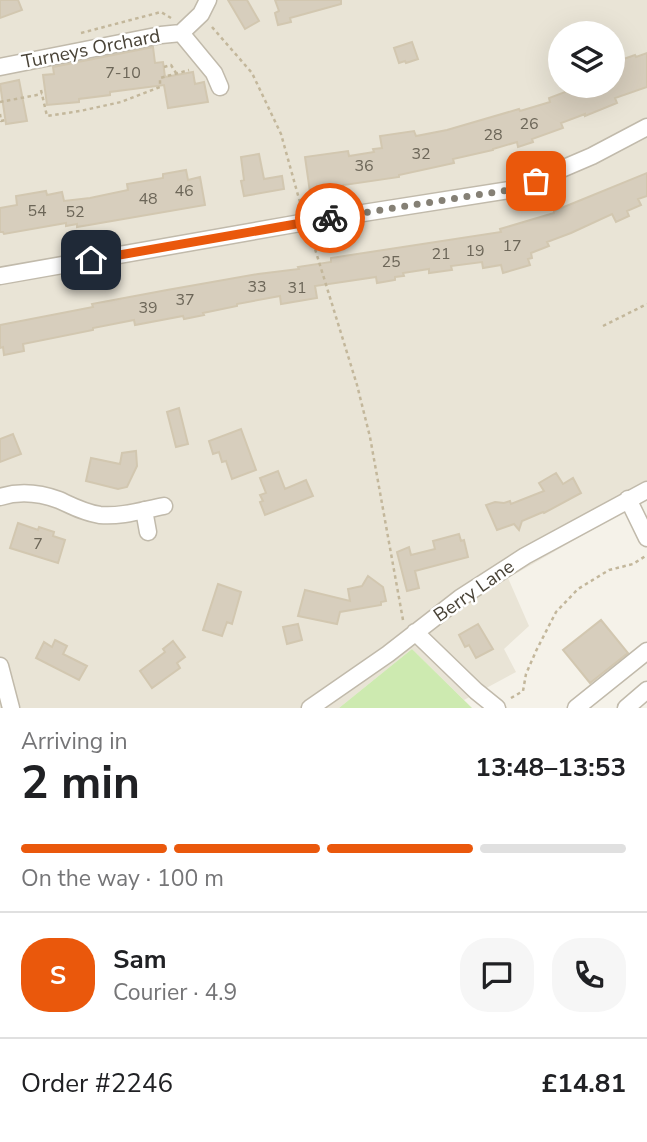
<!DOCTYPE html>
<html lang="en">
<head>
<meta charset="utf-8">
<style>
	:root { --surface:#fff; --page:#f6f6f6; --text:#202124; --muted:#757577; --line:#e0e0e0; --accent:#ea580c }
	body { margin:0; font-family:"Nunito Sans",sans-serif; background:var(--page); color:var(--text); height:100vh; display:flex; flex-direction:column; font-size:26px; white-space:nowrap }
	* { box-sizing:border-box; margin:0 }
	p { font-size:23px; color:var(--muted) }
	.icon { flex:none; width:38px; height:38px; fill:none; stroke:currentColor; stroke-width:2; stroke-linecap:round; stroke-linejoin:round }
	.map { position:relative; height:708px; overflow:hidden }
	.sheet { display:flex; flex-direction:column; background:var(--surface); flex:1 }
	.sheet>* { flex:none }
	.tools { position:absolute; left:548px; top:21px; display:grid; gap:14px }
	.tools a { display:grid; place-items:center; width:77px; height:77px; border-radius:50%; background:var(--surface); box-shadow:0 7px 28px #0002; font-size:35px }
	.pin { position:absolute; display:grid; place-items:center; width:60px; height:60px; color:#fff; margin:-30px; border-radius:14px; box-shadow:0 4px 10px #0006 }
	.courier { position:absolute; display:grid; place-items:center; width:70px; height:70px; margin:-35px; border:5px solid #ea580c; border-radius:50%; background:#fff; color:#222; box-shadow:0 2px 9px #0007 }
	.head em { font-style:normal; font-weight:700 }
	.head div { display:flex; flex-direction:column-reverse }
	.head { display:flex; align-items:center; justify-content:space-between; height:119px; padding:0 21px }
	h1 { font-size:46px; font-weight:700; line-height:52px }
	.bar { display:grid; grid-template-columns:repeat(4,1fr); gap:10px 7px; align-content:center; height:84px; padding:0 21px }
	.bar i { height:9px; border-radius:5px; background:var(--line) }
	.bar .selected { background:var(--accent) }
	.bar p { grid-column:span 4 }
	.line { display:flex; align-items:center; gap:18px; padding:0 21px; border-top:2px solid var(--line) }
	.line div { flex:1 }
	.round { display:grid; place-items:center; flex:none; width:74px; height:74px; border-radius:28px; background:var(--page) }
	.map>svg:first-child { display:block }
	.residential { fill:#e9e4d6; fill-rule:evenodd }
	.green { fill:#cdeab0 }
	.building { fill:#d7cebd; stroke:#d2c7b0; stroke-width:2 }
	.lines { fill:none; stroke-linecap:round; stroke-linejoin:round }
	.minor-casing { stroke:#c1baab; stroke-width:19 }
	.path { stroke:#c3b79b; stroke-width:2.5; stroke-dasharray:3.5 3.5; stroke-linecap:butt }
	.minor { stroke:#fff; stroke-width:16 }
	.done { stroke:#858075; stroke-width:7; stroke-dasharray:0 12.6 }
	.route { stroke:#ea580c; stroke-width:9 }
	.labels { text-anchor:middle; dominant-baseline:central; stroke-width:5; stroke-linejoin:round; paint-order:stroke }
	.number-label { font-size:16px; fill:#6c6658 }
	.street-label { font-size:19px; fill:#494337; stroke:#fff }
</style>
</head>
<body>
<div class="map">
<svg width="647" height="708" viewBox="0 0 647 708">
	<rect width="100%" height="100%" fill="#f5f2e9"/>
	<path class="residential" d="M 0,0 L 647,0 L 647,500 L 592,530 L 508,578 L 529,626 L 504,649 L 516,672 L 464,700 L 412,649 L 339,708 L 0,708 ZM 560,33 L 612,33 L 612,86 L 560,86 Z"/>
	<path class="green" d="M 412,649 L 472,708 L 339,708 Z"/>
	<path class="building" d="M 0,0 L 18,0 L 22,10 L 0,18 Z
		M 228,0 L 247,0 L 259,21 L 245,29 Z
		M 275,0 L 341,0 L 341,4 L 290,18 L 291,22 L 278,25 L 275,13 L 279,11 Z
		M 412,42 L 418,59 L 406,63 L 405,61 L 399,63 L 394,48 Z
		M 153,47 L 155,63 L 163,62 L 165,77 L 193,72 L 195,84 L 204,82 L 208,102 L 168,108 L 164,85 L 110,92 L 110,95 L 79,99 L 79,102 L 47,105 L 43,75 L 54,74 L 53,67 Z
		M 647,53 L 647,87 L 615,98 L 617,103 L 585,116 L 585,114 L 561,123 L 563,128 L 532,139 L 533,142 L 518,147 L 517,142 L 493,149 L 493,150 L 453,159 L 454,163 L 399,175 L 399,177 L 323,188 L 323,189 L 310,192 L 305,157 L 348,151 L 349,156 L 374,152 L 373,149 L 382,148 L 380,136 L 414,131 L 416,136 L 447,130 L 519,109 L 520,111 L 550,102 L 549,98 L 581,86 L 612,86 L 612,63 L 635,55 L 636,57 Z
		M 19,80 L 27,121 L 6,124 L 0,84 Z
		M 259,154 L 264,179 L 282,176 L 284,189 L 244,196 L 241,181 L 244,180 L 241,157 Z
		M 186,170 L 188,180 L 200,177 L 205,205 L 77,227 L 77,224 L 66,226 L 66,223 L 4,234 L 3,232 L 0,232 L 0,208 L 17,205 L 16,196 L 46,191 L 47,195 L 62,192 L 64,201 L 90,198 L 128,190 L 127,184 L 163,178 L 163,174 Z
		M 647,173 L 647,196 L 638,199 L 641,205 L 627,211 L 629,216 L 616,222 L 612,214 L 571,233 L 547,242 L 549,246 L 531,253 L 532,258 L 528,259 L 530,265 L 503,273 L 501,265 L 483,268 L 482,262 L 451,266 L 452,270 L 429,273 L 429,269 L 403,273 L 404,276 L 395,277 L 395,280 L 377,283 L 376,277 L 315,286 L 317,298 L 281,304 L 280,296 L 237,304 L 237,306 L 203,313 L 204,315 L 184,319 L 183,316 L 135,325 L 134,320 L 93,328 L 93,330 L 23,344 L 24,351 L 4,355 L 3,347 L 0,348 L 0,325 L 93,307 L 92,304 L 167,290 L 258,274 L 299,269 L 298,267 L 331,262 L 331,258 L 501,232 L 500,229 L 554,213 L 554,211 L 581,200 Z
		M 179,408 L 188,444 L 176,447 L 167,412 Z
		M 241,429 L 256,470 L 232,479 L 226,461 L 222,462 L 219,452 L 213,454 L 209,441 Z
		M 13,434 L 21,454 L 0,462 L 0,439 Z
		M 136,451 L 137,466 L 127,487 L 118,489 L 86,481 L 91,458 L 120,464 L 122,453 Z
		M 278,471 L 285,489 L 306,480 L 313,496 L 265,515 L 260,502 L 263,501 L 260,495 L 266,493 L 260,478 Z
		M 556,473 L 563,484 L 573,478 L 581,493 L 544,513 L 543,512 L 522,521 L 519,530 L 514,524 L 497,530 L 486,505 L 495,502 L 504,503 L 510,501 L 511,504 L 544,491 L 539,483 Z
		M 18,523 L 38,530 L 39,527 L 54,532 L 53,536 L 65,540 L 58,563 L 10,548 Z
		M 459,534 L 461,541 L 464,540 L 468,557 L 415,571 L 419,588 L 407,591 L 397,552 L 409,547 L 411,555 L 435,549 L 433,541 Z
		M 368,576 L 383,587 L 386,601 L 381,602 L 381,605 L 340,612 L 337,624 L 298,616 L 305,590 L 350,601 L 348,589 L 362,586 Z
		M 218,584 L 241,592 L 232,624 L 227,622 L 222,636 L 203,630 Z
		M 601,620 L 628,653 L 590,683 L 563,650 Z
		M 298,624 L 302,640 L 287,644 L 283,627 Z
		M 478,624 L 493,649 L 476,658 L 469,645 L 465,647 L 459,635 Z
		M 55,640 L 67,646 L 63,654 L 87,666 L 79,680 L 36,658 L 44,642 L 52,647 Z
		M 173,641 L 185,657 L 177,663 L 180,668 L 152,688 L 140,671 L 165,652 L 163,649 Z"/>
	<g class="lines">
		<g class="minor-casing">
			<path id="minor" d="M 181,33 L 214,73 L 220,87
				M 0,67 L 161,35 L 181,33 L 201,14 L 208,0
				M 0,276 L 306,222 L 515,189 L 592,156 L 647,127
				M 0,497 C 19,491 40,493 59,500 C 72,506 85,513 100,515 C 121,517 143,510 164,506
				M 628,499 L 647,538
				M 144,510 L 148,532
				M 415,632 L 476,691 L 497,708
				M 0,666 L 11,708
				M 310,708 L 388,654 L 460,598 L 525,556 L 647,490
				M 576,708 L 647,651
				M 626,708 L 647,690"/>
		</g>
		<path class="path" d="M 212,27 L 252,73 L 281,134 L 301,206
			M 81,33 L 161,12 L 171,18
			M 164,67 L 171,65 L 176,73
			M 41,90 L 47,116 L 80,111 L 121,102 L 160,87 L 160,78 L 189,70
			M 0,102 L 42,94
			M 0,114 L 1,121 L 5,120
			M 311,236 L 357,385 L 370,437 L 403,620
			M 603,326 L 647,304
			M 511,698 L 523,691 L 526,674 L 536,651 L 556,612 L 578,589 L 609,570 L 633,564 L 647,555"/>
		<use href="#minor" class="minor"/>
	</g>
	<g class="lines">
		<path class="done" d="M 330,218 L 515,189 L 536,181"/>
		<path class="route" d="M 91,260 L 330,218"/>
	</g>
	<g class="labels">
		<g class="number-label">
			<text x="123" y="73">7-10</text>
			<text x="529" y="124">26</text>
			<text x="493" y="135">28</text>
			<text x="421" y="154">32</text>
			<text x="364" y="166">36</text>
			<text x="184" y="191">46</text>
			<text x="148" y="199">48</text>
			<text x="37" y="211">54</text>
			<text x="75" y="212">52</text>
			<text x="512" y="246">17</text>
			<text x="475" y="251">19</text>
			<text x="441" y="254">21</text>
			<text x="391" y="262">25</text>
			<text x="257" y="287">33</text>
			<text x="297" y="288">31</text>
			<text x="185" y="300">37</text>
			<text x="148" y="308">39</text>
			<text x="38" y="544">7</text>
		</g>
		<g class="street-label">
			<text transform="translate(91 49) rotate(-11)">Turneys Orchard</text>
			<text transform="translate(474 591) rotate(-35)">Berry Lane</text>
		</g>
	</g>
</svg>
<div class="tools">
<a><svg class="icon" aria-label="layers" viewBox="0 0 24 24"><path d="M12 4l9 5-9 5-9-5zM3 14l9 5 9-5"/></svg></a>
</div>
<div class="pin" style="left:536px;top:181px;background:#ea580c"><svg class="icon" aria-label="bag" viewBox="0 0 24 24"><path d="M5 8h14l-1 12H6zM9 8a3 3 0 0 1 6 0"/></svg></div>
<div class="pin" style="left:91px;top:260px;background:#1f2937"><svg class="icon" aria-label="home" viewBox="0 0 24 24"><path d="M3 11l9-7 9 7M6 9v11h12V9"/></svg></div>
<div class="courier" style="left:330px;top:218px"><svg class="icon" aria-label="bike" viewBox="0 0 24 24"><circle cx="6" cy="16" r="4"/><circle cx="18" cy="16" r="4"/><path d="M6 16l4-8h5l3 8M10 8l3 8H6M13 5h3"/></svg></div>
</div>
<section class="sheet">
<div class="head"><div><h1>2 min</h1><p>Arriving in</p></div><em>13:48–13:53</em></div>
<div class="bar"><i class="selected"></i><i class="selected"></i><i class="selected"></i><i></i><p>On the way · 100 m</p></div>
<div class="line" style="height:126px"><b class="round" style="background:var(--accent);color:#fff">S</b><div><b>Sam</b><p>Courier · 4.9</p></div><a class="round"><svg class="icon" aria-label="chat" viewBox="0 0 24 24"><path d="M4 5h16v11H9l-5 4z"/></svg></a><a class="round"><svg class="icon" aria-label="phone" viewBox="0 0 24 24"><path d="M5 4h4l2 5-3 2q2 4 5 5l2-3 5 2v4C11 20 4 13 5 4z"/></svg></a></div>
<div class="line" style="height:91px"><div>Order #2246</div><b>£14.81</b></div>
</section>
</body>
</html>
